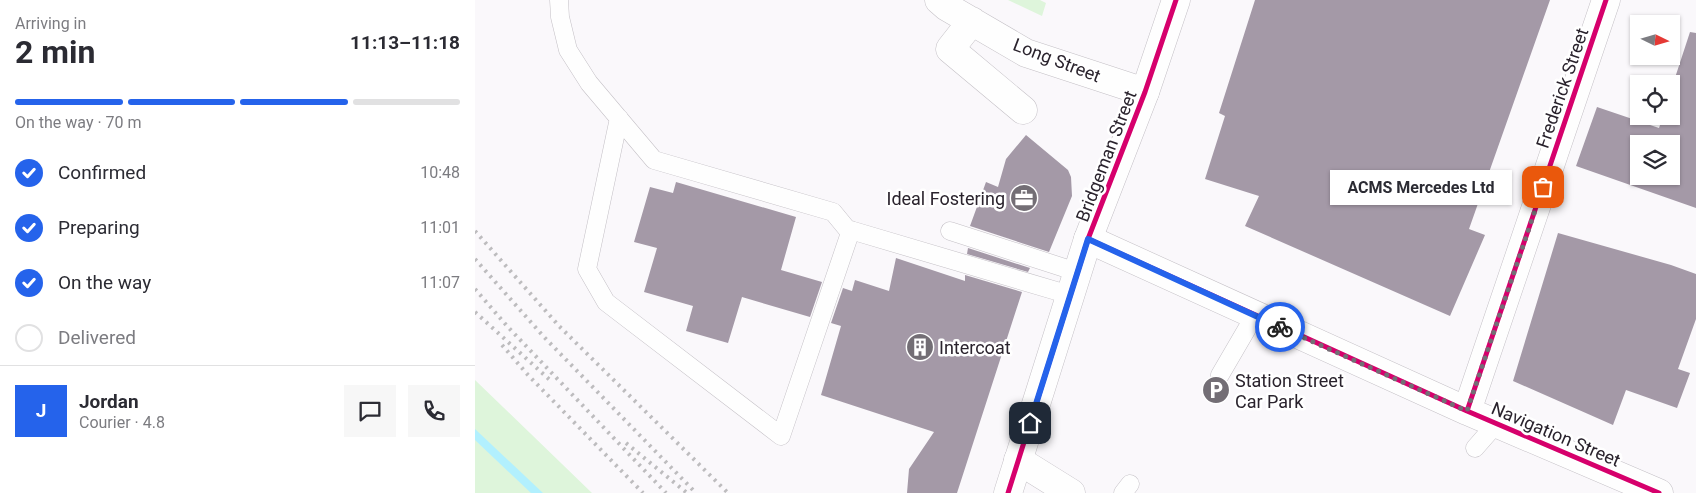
<!DOCTYPE html>
<html lang="en">
<head>
<meta charset="utf-8">
<style>
	:root { --surface:#fff; --page:#f7f7f7; --text:#2b2b33; --muted:#7c7c81; --line:#e1e1e2; --accent:#2563eb }
	body { margin:0; font-family:Roboto,sans-serif; background:var(--page); color:var(--text); height:100vh; display:flex; flex-direction:column; font-size:19px; white-space:nowrap }
	* { box-sizing:border-box; margin:0 }
	p { font-size:16px; color:var(--muted) }
	.icon { flex:none; width:28px; height:28px; fill:none; stroke:currentColor; stroke-width:2; stroke-linecap:round; stroke-linejoin:round }
	.map { position:relative; flex:1; overflow:hidden }
	.side { display:flex; flex-direction:column; background:var(--surface); width:475px }
	.side>* { flex:none }
	.needle { width:32px; rotate:95deg }
	.buttons { position:absolute; left:1155px; top:15px; display:grid; gap:10px }
	.buttons a { display:grid; place-items:center; width:50px; height:50px; border-radius:0px; background:var(--surface); box-shadow:0 1px 4px #0004; font-size:25px }
	.pin { position:absolute; display:grid; place-items:center; width:42px; height:42px; color:#fff; margin:-21px; border-radius:10px; box-shadow:0 2px 8px #0006 }
	.courier { position:absolute; display:grid; place-items:center; width:50px; height:50px; margin:-25px; border:4px solid #2563eb; border-radius:50%; background:#fff; color:#222; box-shadow:0 1px 6px #0007 }
	.bubble { position:absolute; height:35px; border-radius:0px; background:var(--surface); box-shadow:0 1px 4px #0004; font-size:16px; font-weight:700; line-height:35px; text-align:center }
	.head em { font-style:normal; font-weight:700 }
	.head div { display:flex; flex-direction:column-reverse }
	.head { display:flex; align-items:center; justify-content:space-between; height:85px; padding:0 15px }
	h1 { font-size:32px; font-weight:700; line-height:38px }
	.bar { display:grid; grid-template-columns:repeat(4,1fr); gap:8px 5px; align-content:center; height:60px; padding:0 15px }
	.bar i { height:6px; border-radius:4px; background:var(--line) }
	.bar .selected { background:var(--accent) }
	.bar p { grid-column:span 4 }
	.line { display:flex; align-items:center; gap:12px; padding:0 15px; border-top:1px solid var(--line) }
	.line div { flex:1 }
	.round { display:grid; place-items:center; flex:none; width:52px; height:52px; border-radius:0px; background:var(--page) }
	ol { padding:0 15px; list-style:none }
	li { display:flex; align-items:center; gap:15px; height:55px }
	li p { margin-inline-start:auto }
	li .icon { padding:5px; border-radius:50%; background:var(--accent); color:#fff; stroke-width:4 }
	li:last-child { color:var(--muted) }
	li i { width:28px; height:28px; border:2px solid var(--line); border-radius:50% }
	main { display:flex; flex:1; min-height:0 }
	.map>svg:first-child { display:block }
	.green { fill:#def5db }
	.water { fill:#b2f0fe }
	.building { fill:#a499a7; fill-rule:evenodd }
	.lines { fill:none; stroke-linecap:round; stroke-linejoin:round }
	.service-casing { stroke:#c4c0c6; stroke-width:19 }
	.minor-casing { stroke:#c4c0c6; stroke-width:29 }
	.tertiary-casing { stroke:#c4c0c6; stroke-width:29 }
	.service { stroke:#fefefe; stroke-width:18 }
	.minor { stroke:#fefefe; stroke-width:28 }
	.tertiary { stroke:#fefefe; stroke-width:28 }
	.rail { stroke:#bdbcbe; stroke-width:4; stroke-dasharray:2.5 5; stroke-linecap:butt }
	.cycleway-casing { stroke:#fff; stroke-width:8 }
	.cycleway { stroke:#d6006c; stroke-width:5 }
	.done { stroke:#736e75; stroke-width:5; stroke-dasharray:0 9 }
	.route { stroke:#2563eb; stroke-width:6 }
	.labels { text-anchor:middle; dominant-baseline:central; stroke-width:5; stroke-linejoin:round; paint-order:stroke }
	.street-label { font-size:18px; fill:#2a232d; stroke:#fff }
	.poi-label { font-size:18px; fill:#2a232d; stroke:#fff; text-anchor:start }
</style>
</head>
<body>
<main>
<section class="side">
<div class="head"><div><h1>2 min</h1><p>Arriving in</p></div><em>11:13–11:18</em></div>
<div class="bar"><i class="selected"></i><i class="selected"></i><i class="selected"></i><i></i><p>On the way · 70 m</p></div>
<ol>
<li><svg class="icon" aria-label="check" viewBox="0 0 24 24"><path d="M5 12l5 5 9-10"/></svg>Confirmed<p>10:48</p></li>
<li><svg class="icon" aria-label="check" viewBox="0 0 24 24"><path d="M5 12l5 5 9-10"/></svg>Preparing<p>11:01</p></li>
<li><svg class="icon" aria-label="check" viewBox="0 0 24 24"><path d="M5 12l5 5 9-10"/></svg>On the way<p>11:07</p></li>
<li><i></i>Delivered</li>
</ol>
<div class="line" style="height:90px"><b class="round" style="background:var(--accent);color:#fff">J</b><div><b>Jordan</b><p>Courier · 4.8</p></div><a class="round"><svg class="icon" aria-label="chat" viewBox="0 0 24 24"><path d="M4 5h16v11H9l-5 4z"/></svg></a><a class="round"><svg class="icon" aria-label="phone" viewBox="0 0 24 24"><path d="M5 4h4l2 5-3 2q2 4 5 5l2-3 5 2v4C11 20 4 13 5 4z"/></svg></a></div>
</section>
<div class="map">
<svg width="1221" height="493" viewBox="0 0 1221 493">
	<rect width="100%" height="100%" fill="#faf8fb"/>
	<path class="green" d="M 533,0 L 565,0 L 571,3 L 567,16 Z
		M 0,380 L 117,493 L 0,493 Z"/>
	<path class="water" d="M 0,429 L 68,493 L 56,493 L 0,440 Z"/>
	<path class="building" d="M 780,0 L 1075,0 L 994,229 L 1010,235 L 975,316 L 770,226 L 784,196 L 730,179 L 750,116 L 744,113 Z
		M 1215,32 L 1221,33 L 1221,208 L 1101,166 L 1122,107 L 1184,128 L 1188,116 L 1196,116 L 1196,90 ZM 1164,144 L 1196,144 L 1196,176 L 1164,176 Z
		M 551,135 L 593,170 L 596,177 L 597,196 L 574,252 L 495,226 L 511,182 L 523,187 L 531,159 Z
		M 201,182 L 321,217 L 306,270 L 347,282 L 335,317 L 267,297 L 253,343 L 211,331 L 218,306 L 169,292 L 182,248 L 159,242 L 175,187 L 198,193 Z
		M 1083,233 L 1196,265 L 1221,274 L 1221,319 L 1203,369 L 1215,373 L 1202,408 L 1151,390 L 1138,425 L 1038,381 Z
		M 493,248 L 555,268 L 553,272 L 492,254 Z
		M 421,258 L 490,281 L 490,275 L 547,292 L 482,493 L 432,493 L 434,469 L 459,432 L 346,395 L 366,326 L 356,323 L 368,288 L 377,291 L 380,280 L 414,291 Z"/>
	<g class="lines">
		<g class="service-casing">
			<path id="service" d="M 84,0 L 85,17 L 93,50 L 114,83 L 179,160 L 358,212 L 372,229 L 595,295
				M 144,118 L 112,269 L 131,302 L 306,436 L 376,230
				M 475,231 L 602,272
				M 745,375 L 780,315
				M 1000,448 L 1021,424
				M 648,493 L 655,484"/>
		</g>
		<g class="minor-casing">
			<path id="minor" d="M 464,0 L 472,7 L 551,53 L 670,92
				M 497,21 L 475,49 L 548,110
				M 613,239 L 992,411 L 1184,493
				M 992,411 L 1131,0
				M 543,460 L 596,493"/>
		</g>
		<g class="tertiary-casing">
			<path id="tertiary" d="M 533,493 L 613,239 L 670,92 L 701,0"/>
		</g>
		<use href="#service" class="service"/>
		<use href="#minor" class="minor"/>
		<use href="#tertiary" class="tertiary"/>
		<path class="rail" d="M 0,231 L 84,326 L 253,493
			M 0,259 L 69,337 L 221,493
			M 0,289 L 32,326 L 191,493
			M 0,312 L 76,381
			M 27,345 L 53,375 L 168,493
			M 151,443 L 212,493"/>
		<g class="cycleway-casing">
			<path id="cycleway" d="M 613,239 L 992,411 L 1184,493
				M 992,411 L 1131,0
				M 533,493 L 613,239 L 670,92 L 701,0"/>
		</g>
		<use href="#cycleway" class="cycleway"/>
	</g>
	<g class="lines">
		<path class="done" d="M 805,327 L 992,411 L 1068,187"/>
		<path class="route" d="M 555,423 L 613,239 L 805,327"/>
	</g>
	<defs>
		<g id="office-disc" transform="scale(1.4375)"><circle r="9.5" fill="#736e75" stroke="#fff"/><path d="M-6-3h4V-5.5h4V-3h4V5H-6ZM-1-4.5V-3h2v-1.5ZM-6 0V1H6V0Z" fill="#fff"/></g>
		<g id="building-disc" transform="scale(1.4375)"><circle r="9.5" fill="#736e75" stroke="#fff"/><path d="M-4-6H4V6H1V3H-1V6H-4ZM-2.5-4.3h1.7v1.8h-1.7ZM.8-4.3h1.7v1.8H.8ZM-2.5-1h1.7V.8h-1.7ZM.8-1h1.7V.8H.8Z" fill="#fff"/></g>
		<g id="parking-disc" transform="scale(1.4375)"><circle r="9.5" fill="#736e75" stroke="#fff"/><path d="M-3.5-5.5H1a3.5 3.5 0 0 1 0 7H-1V5.5H-3.5ZM-1-3.4V-.6H.8a1.4 1.4 0 0 0 0-2.8Z" fill="#fff"/></g>
	</defs>
	<g fill-rule="evenodd">
		<use href="#office-disc" x="549" y="198"/>
		<use href="#building-disc" x="445" y="347"/>
		<use href="#parking-disc" x="741" y="390"/>
	</g>
	<g class="labels">
		<g class="street-label">
			<text transform="translate(582 60) rotate(21)">Long Street</text>
			<text transform="translate(1087 88) rotate(-71)">Frederick Street</text>
			<text transform="translate(631 156) rotate(-69)">Bridgeman Street</text>
			<text transform="translate(1081 434) rotate(23)">Navigation Street</text>
		</g>
		<g class="poi-label">
			<text x="530" y="198" text-anchor="end">Ideal Fostering</text>
			<text x="464" y="347">Intercoat</text>
			<text x="760" y="380">Station Street<tspan x="760" dy="21">Car Park</tspan></text>
		</g>
	</g>
</svg>
<div class="buttons">
<a><svg class="needle" viewBox="-14 -14 28 28"><path d="M0-13l5 13h-10z" fill="#e53935"/><path d="M0 13l5-13h-10z" fill="#7c7c81"/></svg></a>
<a><svg class="icon" aria-label="locate" viewBox="0 0 24 24"><circle cx="12" cy="12" r="6"/><path d="M12 2v4M12 18v4M2 12h4M18 12h4"/></svg></a>
<a><svg class="icon" aria-label="layers" viewBox="0 0 24 24"><path d="M12 4l9 5-9 5-9-5zM3 14l9 5 9-5"/></svg></a>
</div>
<div class="pin" style="left:1068px;top:187px;background:#ea580c"><svg class="icon" aria-label="bag" viewBox="0 0 24 24"><path d="M5 8h14l-1 12H6zM9 8a3 3 0 0 1 6 0"/></svg></div>
<div class="pin" style="left:555px;top:423px;background:#1f2937"><svg class="icon" aria-label="home" viewBox="0 0 24 24"><path d="M3 11l9-7 9 7M6 9v11h12V9"/></svg></div>
<div class="courier" style="left:805px;top:327px"><svg class="icon" aria-label="bike" viewBox="0 0 24 24"><circle cx="6" cy="16" r="4"/><circle cx="18" cy="16" r="4"/><path d="M6 16l4-8h5l3 8M10 8l3 8H6M13 5h3"/></svg></div>
<div class="bubble" style="left:855px;top:170px;width:182px">ACMS Mercedes Ltd</div>
</div>
</main>
</body>
</html>
